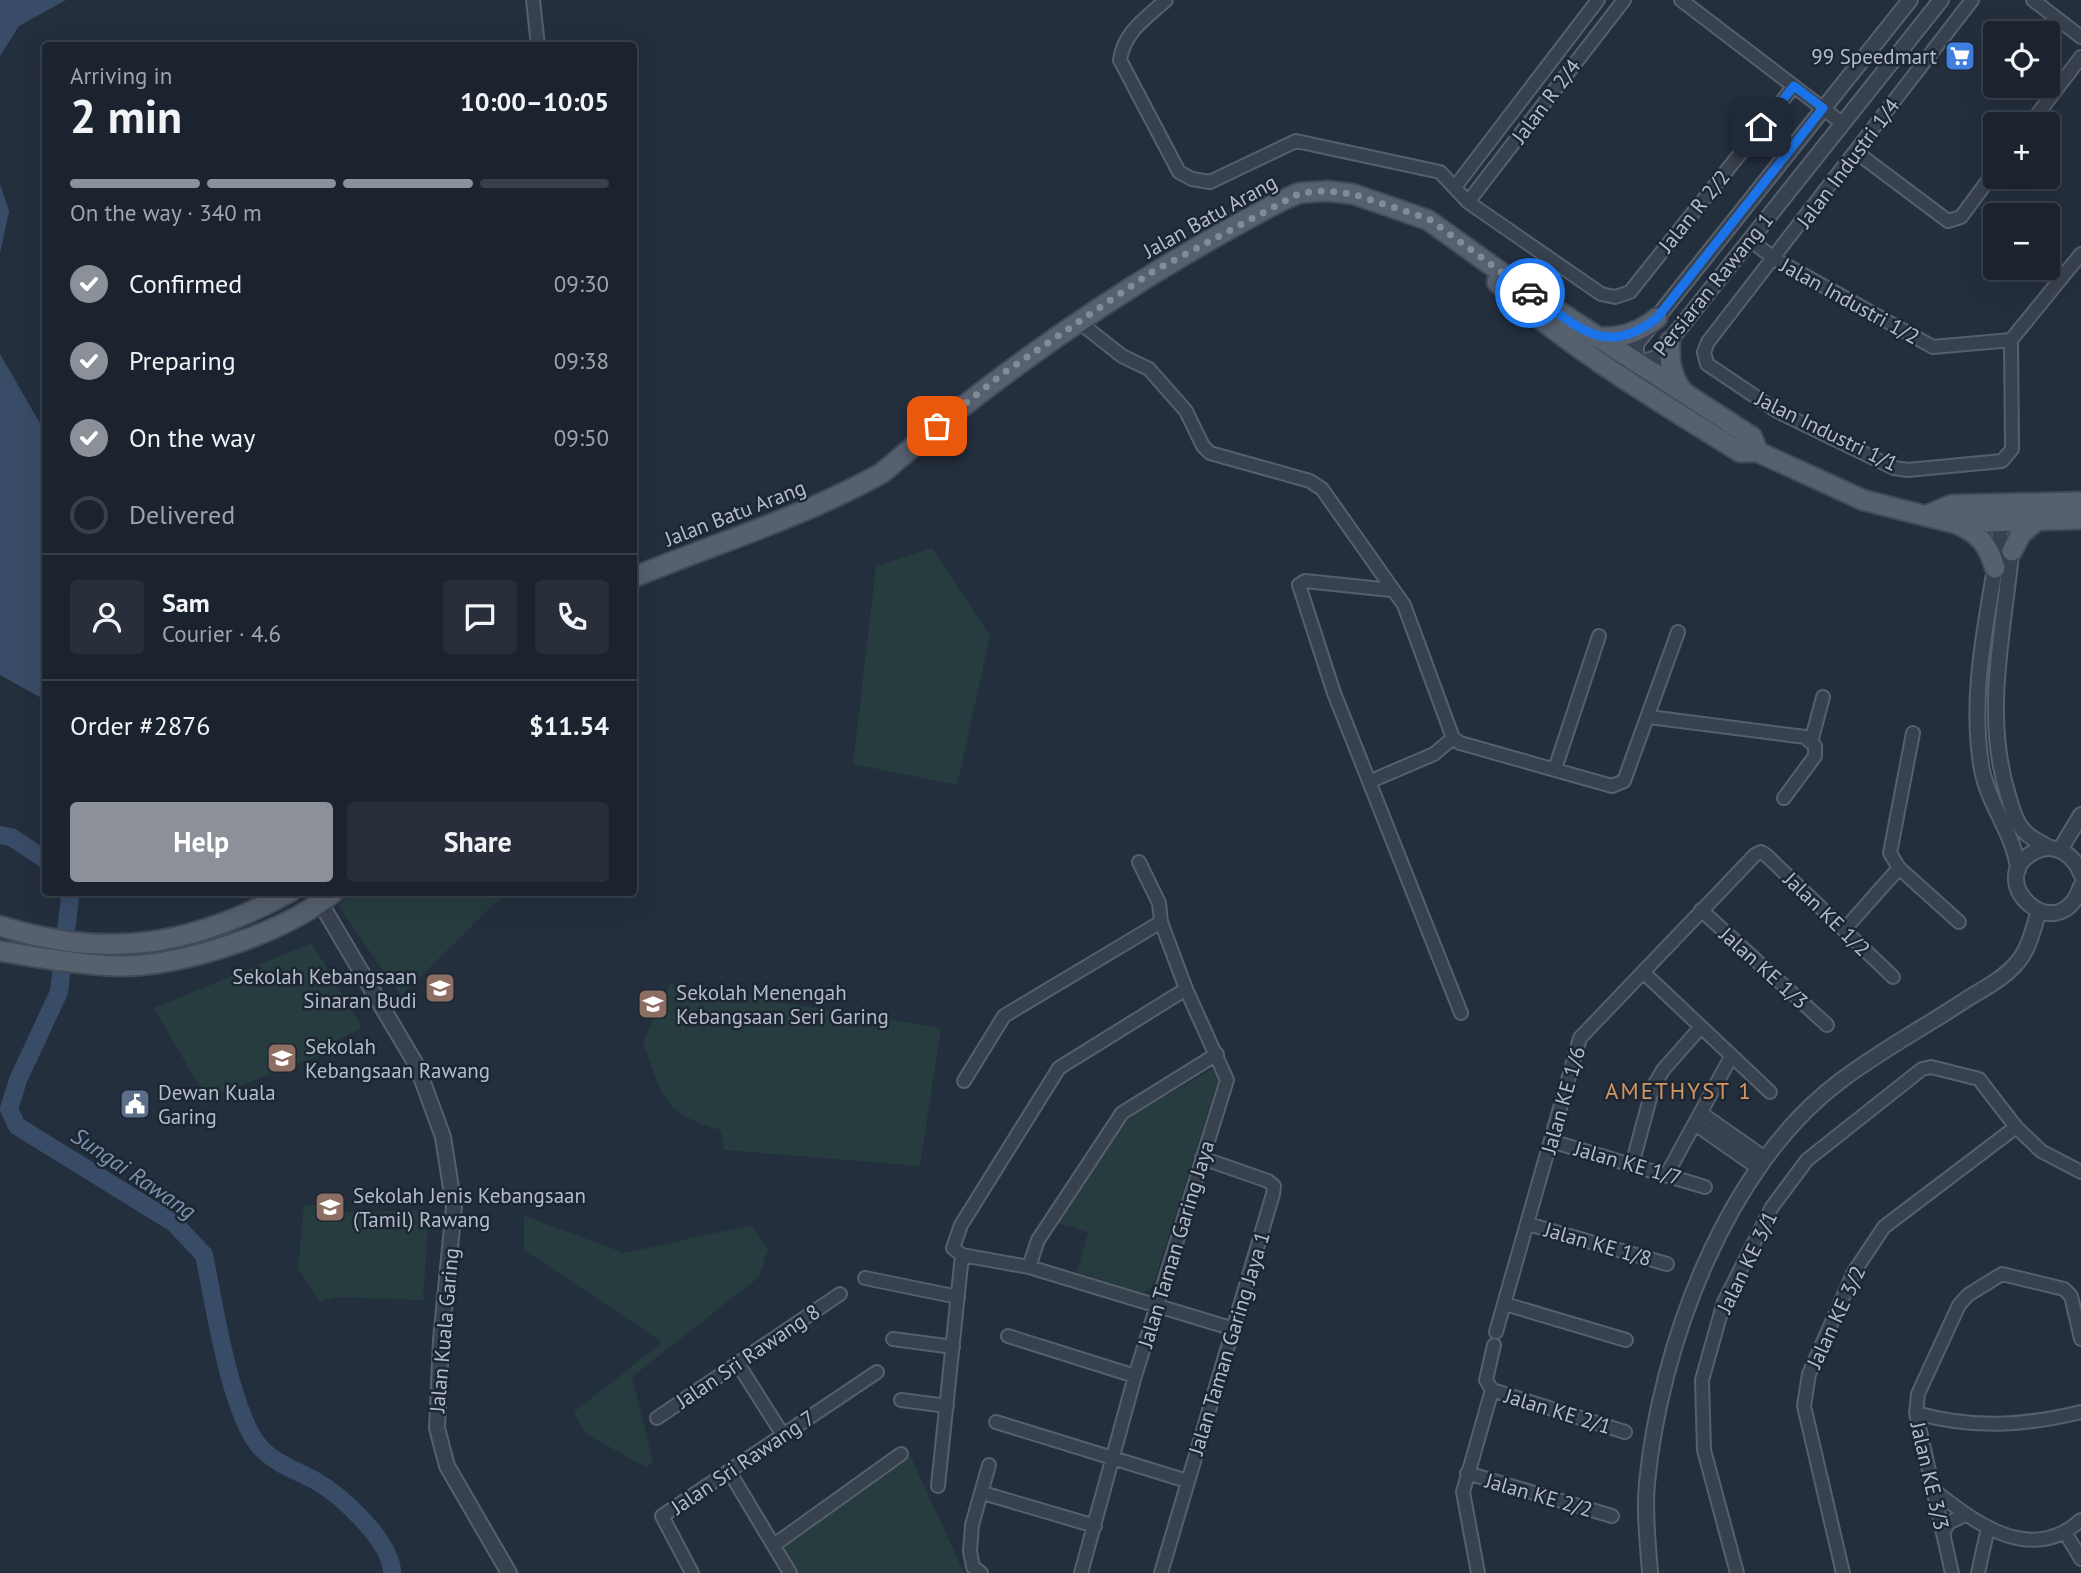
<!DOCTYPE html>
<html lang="en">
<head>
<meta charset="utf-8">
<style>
	:root { --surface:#1b232e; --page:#282f3a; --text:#f1f3f6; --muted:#a0a4aa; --line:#39404a; --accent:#8c9099 }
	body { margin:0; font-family:"PT Sans",sans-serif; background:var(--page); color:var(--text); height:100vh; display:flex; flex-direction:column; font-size:26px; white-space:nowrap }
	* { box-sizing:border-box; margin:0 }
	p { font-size:23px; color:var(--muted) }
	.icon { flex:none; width:38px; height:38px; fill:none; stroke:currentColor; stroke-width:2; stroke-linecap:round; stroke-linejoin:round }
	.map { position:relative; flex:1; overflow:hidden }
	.details { position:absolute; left:42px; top:42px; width:595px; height:854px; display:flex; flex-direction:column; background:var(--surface); border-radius:7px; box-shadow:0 7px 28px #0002,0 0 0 2px var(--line) }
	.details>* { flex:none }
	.fabs { position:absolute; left:1983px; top:21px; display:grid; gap:14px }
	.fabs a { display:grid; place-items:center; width:77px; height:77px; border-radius:7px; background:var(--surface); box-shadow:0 7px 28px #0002,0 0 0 2px var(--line); font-size:35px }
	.pin { position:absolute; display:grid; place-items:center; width:60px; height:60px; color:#fff; margin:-30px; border-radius:14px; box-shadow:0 4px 10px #0006 }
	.courier { position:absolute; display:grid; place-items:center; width:70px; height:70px; margin:-35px; border:5px solid #1a73e8; border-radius:50%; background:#fff; color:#222; box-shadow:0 2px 9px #0007 }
	.headline em { font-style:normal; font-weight:800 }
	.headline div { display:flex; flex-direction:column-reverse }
	.headline { display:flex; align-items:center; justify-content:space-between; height:119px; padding:0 28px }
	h1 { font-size:46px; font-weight:800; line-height:52px }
	.bar { display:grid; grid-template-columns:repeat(4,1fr); gap:10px 7px; align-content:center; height:84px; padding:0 28px }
	.bar i { height:9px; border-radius:5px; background:var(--line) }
	.bar .current { background:var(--accent) }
	.bar p { grid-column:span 4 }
	.line { display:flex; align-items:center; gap:18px; padding:0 28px; border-top:2px solid var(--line) }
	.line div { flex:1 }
	.round { display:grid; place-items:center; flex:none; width:74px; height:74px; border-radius:7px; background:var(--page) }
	ol { padding:0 28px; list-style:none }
	li { display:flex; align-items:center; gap:21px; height:77px }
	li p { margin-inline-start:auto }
	li .icon { padding:7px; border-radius:50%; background:var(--accent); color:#fff; stroke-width:4 }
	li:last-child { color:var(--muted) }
	li i { width:38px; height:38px; border:4px solid var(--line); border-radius:50% }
	.primary-button { display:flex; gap:14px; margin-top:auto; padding:14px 28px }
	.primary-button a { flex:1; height:80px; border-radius:7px; background:var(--accent); color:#fff; font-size:28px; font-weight:800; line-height:80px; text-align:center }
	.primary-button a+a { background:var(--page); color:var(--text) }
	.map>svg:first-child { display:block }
	.green { fill:#263c3f }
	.water { fill:#394c67 }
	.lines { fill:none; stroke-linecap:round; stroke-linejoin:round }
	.river { stroke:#394c67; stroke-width:18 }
	.minor-casing { stroke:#565f6c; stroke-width:16 }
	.tertiary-casing { stroke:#565f6c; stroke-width:18 }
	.primary-casing { stroke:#414a57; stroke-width:23 }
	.minor { stroke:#38414e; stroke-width:12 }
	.tertiary { stroke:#38414e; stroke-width:14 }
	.primary { stroke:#56606e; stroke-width:19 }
	.done { stroke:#828b98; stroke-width:7; stroke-dasharray:0 12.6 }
	.route { stroke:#1a73e8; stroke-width:9 }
	.labels { text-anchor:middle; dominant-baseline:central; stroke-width:5; stroke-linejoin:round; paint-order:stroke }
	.poi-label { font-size:21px; fill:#b4bcc9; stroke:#1d2633; text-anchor:start }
	.street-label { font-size:21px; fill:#b4bcc9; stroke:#1d2633 }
	.neighbourhood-label { font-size:23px; letter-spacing:2px; fill:#d59563; stroke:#1d2633 }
	.water-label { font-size:23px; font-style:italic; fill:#7c92b1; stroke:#1d2633 }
</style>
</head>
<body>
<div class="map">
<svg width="2081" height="1573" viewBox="0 0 2081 1573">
	<rect width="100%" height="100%" fill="#242f3e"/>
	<path class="green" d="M 932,548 L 990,636 L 957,785 L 853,764 L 876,566 Z
		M 353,893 L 353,892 L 505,893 L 401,996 L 338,906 Z
		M 312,943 L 362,1028 L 334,1042 L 338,1049 L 206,1098 L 154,1008 Z
		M 670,984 L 941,1028 L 920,1166 L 724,1150 L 721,1130 C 662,1114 662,1095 643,1042 Z
		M 1212,1069 L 1219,1078 L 1152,1288 L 1143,1293 L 1077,1272 L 1088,1232 L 1057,1223 L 1120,1128 L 1133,1115 Z
		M 304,1205 L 343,1206 L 344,1212 L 429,1210 L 423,1300 L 334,1297 L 320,1302 L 298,1268 Z
		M 524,1216 L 625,1253 L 751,1225 L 768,1249 L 759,1277 L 632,1377 L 653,1462 L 646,1467 L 586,1434 L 574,1412 L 662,1342 L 524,1250 Z
		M 910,1455 L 964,1573 L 798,1573 L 784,1548 Z"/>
	<path class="water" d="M 0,0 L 66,0 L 19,26 L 0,56 Z
		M 0,184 L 9,211 L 0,253 Z
		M 0,354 L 41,425 L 45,425 L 45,700 L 0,675 Z"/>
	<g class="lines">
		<path class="river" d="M 0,835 L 11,837 L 46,860
			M 67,892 L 70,897 L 59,992 L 18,1080 L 9,1109 L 17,1126 L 174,1223 L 204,1255 C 214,1302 231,1423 265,1452 C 280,1466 298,1471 316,1481 C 342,1496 392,1542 392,1573"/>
		<g class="minor-casing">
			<path id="minor" d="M 533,0 L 538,46
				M 1166,0 C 1146,18 1124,32 1120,60 L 1179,172 L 1192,179 L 1210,182 L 1296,141 L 1440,172 L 1468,202 L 1601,294 L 1615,297 L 1630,292 L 1794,86
				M 1681,0 L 1842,123
				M 1972,0 L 1708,342 L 1704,352 L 1707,364 L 1777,411 L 1894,468 L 1908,470 L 2002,461 L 2012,449 L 2011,340
				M 2033,0 L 2081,37
				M 2030,124 L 2081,57
				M 1856,152 L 1948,221 L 1961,217 L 1995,171
				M 1455,187 L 1598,0
				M 1468,202 L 1624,0
				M 1750,240 L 1775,259 L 1933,347 L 2011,340 L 2081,254
				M 1079,322 L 1122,356 L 1149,369 L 1186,411 L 1203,446 L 1210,453 L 1310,481 L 1322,489 L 1404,605 L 1453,738 L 1460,743 L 1612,786 L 1624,781 L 1678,632
				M 1391,590 L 1305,581 L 1299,585 L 1334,693 L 1461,1013
				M 1649,717 L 1805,737 L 1815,746 L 1815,756 L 1784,798
				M 1913,733 L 1890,853 L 1899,868 L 1959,922
				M 1811,742 L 1823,697
				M 1555,769 L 1599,636
				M 1371,781 L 1434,754 L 1453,738
				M 1701,910 L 1827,1025
				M 1844,930 L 1899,868
				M 1643,972 L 1770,1092
				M 1186,989 L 1059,1068 L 961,1225 L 953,1248 L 962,1255 L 1029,1267 L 1234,1329
				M 964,1081 L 1004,1016 L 1161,922
				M 1701,1113 L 1765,1158
				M 1695,1124 L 1758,1168
				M 1551,1141 L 1705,1187
				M 1632,1165 L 1653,1087 L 1663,1070 L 1701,1027
				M 1667,1174 L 1731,1057
				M 1528,1224 L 1667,1264
				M 1029,1267 L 1038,1240 L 1122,1113 L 1217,1054
				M 865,1278 L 958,1297
				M 1505,1304 L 1626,1340
				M 1496,1332 L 1580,1038 L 1755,855 L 1761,852 L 1766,855 L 1893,977
				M 1008,1336 L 1135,1376
				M 893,1339 L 953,1347
				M 738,1364 L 783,1435
				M 1492,1390 L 1625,1432
				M 1492,1390 L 1486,1380 L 1494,1345
				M 901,1400 L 947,1406
				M 1916,1413 C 1973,1429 2023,1426 2081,1412
				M 657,1418 L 840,1294
				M 996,1422 L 1187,1481
				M 729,1471 L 790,1573
				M 1467,1473 L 1612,1516
				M 938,1486 L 962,1255
				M 1931,1488 C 1974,1522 2030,1566 2081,1520
				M 983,1493 L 1095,1526
				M 1943,1534 L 1948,1523 L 1965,1515
				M 2066,1534 L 2081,1559
				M 774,1545 L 901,1454
				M 692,1573 L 662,1516 L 877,1372
				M 981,1573 L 973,1567 L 970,1551 L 972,1525 L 989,1465
				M 1081,1573 L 1135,1376 L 1227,1080 L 1186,989 L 1161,922 L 1159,903 L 1139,862
				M 1161,1573 L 1273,1194 L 1274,1186 L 1268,1181 L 1202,1158
				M 1478,1573 L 1463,1492 L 1492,1390
				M 1737,1573 L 1704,1450 L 1702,1380 L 1724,1302 L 1772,1207 L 1807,1160 L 1922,1069 L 1931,1067 L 1979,1079 L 2016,1127 L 2041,1151 L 2081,1172
				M 1843,1573 L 1804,1406 L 1809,1374 L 1854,1272 L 1884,1227 L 2016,1127
				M 1952,1573 L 1916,1413 L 1918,1394 L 1959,1305 L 1968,1295 L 2002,1274 L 2064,1289 L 2071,1296 L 2081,1339
				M 1978,1573 L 1988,1528"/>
		</g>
		<g class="tertiary-casing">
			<path id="tertiary" d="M 1910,0 L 1636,344 L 1636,364 L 1656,358 L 1941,0
				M 1999,513 L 2000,536 C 1989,613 1968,692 1982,770 C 1989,806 2015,835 2018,870
				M 2012,543 C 2005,627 1982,712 2008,795 C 2012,808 2015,823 2026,833 C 2032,839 2042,843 2049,848
				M 2060,850 L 2081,815
				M 2081,874 C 2074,855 2055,841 2034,852 C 1981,880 2059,952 2081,886
				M 314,892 L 417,1066 L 443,1137 L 454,1207 L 441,1340 L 437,1428 L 447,1466 L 509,1573
				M 1650,1573 C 1648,1543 1644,1513 1647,1483 C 1660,1346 1726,1167 1839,1082 C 1878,1052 1923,1028 1964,1001 C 1981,990 2002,980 2016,964 C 2029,950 2033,929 2039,911"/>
		</g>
		<g class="primary-casing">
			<path id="primary" d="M 1497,282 C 1570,349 1657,400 1740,452 L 1758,452
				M 1596,337 C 1620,339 1638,333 1657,318
				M 1670,341 C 1669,362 1671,375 1683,392
				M 1928,515 L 1951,505 L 2081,502
				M 1957,524 C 1980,534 1988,545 1995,568
				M 2012,551 L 2021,534 L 2035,522
				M 634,577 C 717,543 803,517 882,473 C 1005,367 1137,276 1281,201 L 1299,193 L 1327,191 L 1353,194 L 1428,220 L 1527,291 L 1752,437 L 1758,452 L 1863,500 L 1954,523 L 2081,519
				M 0,926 C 108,960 192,946 290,892
				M 0,951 C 38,957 79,965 117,966 C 180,967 285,933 334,892"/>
		</g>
		<use href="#minor" class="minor"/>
		<use href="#tertiary" class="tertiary"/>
		<use href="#primary" class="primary"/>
	</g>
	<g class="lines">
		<path class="done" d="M 937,426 L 1005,372 L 1152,272 L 1300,193 L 1326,191 L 1353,194 L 1429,219 L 1530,293"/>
		<path class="route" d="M 1530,293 C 1576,324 1603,360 1657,318 L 1823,108 L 1794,86 L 1761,127"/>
	</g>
	<defs>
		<g id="supermarket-square" transform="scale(1.575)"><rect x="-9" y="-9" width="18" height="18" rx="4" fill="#3f7fe0" stroke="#1d2633"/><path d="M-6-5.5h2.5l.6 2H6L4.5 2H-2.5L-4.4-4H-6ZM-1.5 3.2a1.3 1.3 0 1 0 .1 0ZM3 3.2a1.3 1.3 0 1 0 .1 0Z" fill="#fff"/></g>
		<g id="school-square" transform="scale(1.575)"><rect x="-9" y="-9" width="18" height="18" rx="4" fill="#8d6e63" stroke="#1d2633"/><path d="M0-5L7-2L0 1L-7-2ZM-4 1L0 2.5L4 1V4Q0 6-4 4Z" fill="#fff"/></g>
		<g id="civic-square" transform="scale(1.575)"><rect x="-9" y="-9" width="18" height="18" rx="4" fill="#5c6f8a" stroke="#1d2633"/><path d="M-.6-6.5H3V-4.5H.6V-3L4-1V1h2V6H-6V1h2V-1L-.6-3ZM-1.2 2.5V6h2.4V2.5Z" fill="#fff"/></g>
	</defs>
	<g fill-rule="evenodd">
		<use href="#supermarket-square" x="1960" y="56"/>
		<use href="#school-square" x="440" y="988"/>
		<use href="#school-square" x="653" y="1004"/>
		<use href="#school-square" x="282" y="1058"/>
		<use href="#civic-square" x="135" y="1104"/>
		<use href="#school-square" x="330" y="1207"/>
	</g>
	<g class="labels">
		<g class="poi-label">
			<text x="1937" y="56" text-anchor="end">99 Speedmart</text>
			<text x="417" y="976" text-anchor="end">Sekolah Kebangsaan<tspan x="417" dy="24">Sinaran Budi</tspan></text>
			<text x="676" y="992">Sekolah Menengah<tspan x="676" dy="24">Kebangsaan Seri Garing</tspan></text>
			<text x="305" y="1046">Sekolah<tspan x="305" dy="24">Kebangsaan Rawang</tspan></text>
			<text x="158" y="1092">Dewan Kuala<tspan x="158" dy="24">Garing</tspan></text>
			<text x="353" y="1195">Sekolah Jenis Kebangsaan<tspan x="353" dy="24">(Tamil) Rawang</tspan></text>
		</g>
		<g class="street-label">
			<text transform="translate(1546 101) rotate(-53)">Jalan R 2/4</text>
			<text transform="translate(1848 163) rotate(-53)">Jalan Industri 1/4</text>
			<text transform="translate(1694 211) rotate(-51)">Jalan R 2/2</text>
			<text transform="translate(1210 216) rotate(-29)">Jalan Batu Arang</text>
			<text transform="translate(1713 284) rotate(-51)">Persiaran Rawang 1</text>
			<text transform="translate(1850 301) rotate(29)">Jalan Industri 1/2</text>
			<text transform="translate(1827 431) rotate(26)">Jalan Industri 1/1</text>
			<text transform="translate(735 513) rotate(-21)">Jalan Batu Arang</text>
			<text transform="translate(1827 914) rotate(44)">Jalan KE 1/2</text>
			<text transform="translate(1764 968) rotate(42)">Jalan KE 1/3</text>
			<text transform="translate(1563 1100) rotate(-74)">Jalan KE 1/6</text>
			<text transform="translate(1628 1163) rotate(16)">Jalan KE 1/7</text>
			<text transform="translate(1176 1244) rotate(-73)">Jalan Taman Garing Jaya</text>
			<text transform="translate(1598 1244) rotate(16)">Jalan KE 1/8</text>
			<text transform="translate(1747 1262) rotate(-64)">Jalan KE 3/1</text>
			<text transform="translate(1836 1317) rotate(-65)">Jalan KE 3/2</text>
			<text transform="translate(444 1330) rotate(-85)">Jalan Kuala Garing</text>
			<text transform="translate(1229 1343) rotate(-73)">Jalan Taman Garing Jaya 1</text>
			<text transform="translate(748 1356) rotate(-34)">Jalan Sri Rawang 8</text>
			<text transform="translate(1558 1411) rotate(17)">Jalan KE 2/1</text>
			<text transform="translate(743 1462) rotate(-34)">Jalan Sri Rawang 7</text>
			<text transform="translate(1930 1476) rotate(77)">Jalan KE 3/3</text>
			<text transform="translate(1539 1495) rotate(16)">Jalan KE 2/2</text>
		</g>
		<g class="neighbourhood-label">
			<text x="1679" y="1090">AMETHYST 1</text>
		</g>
		<g class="water-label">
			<text transform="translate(134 1173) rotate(34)">Sungai Rawang</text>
		</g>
	</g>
</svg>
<div class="fabs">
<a><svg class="icon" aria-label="locate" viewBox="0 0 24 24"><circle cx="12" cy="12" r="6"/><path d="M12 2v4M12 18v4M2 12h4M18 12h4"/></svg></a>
<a>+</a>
<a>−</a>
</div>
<div class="pin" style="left:937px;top:426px;background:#ea580c"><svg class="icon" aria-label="bag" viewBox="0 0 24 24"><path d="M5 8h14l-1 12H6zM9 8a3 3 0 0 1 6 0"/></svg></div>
<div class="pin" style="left:1761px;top:127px;background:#1f2937"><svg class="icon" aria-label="home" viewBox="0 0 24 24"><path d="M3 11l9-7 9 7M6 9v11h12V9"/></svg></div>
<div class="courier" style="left:1530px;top:293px"><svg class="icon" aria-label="car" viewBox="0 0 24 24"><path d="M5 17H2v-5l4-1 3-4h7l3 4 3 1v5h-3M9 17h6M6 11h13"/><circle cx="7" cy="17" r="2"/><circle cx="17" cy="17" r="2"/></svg></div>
<section class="details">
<div class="headline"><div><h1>2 min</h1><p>Arriving in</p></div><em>10:00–10:05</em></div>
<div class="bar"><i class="current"></i><i class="current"></i><i class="current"></i><i></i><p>On the way · 340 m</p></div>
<ol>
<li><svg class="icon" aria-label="check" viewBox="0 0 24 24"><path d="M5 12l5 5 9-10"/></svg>Confirmed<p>09:30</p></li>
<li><svg class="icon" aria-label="check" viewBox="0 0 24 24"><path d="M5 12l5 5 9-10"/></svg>Preparing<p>09:38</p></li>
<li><svg class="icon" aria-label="check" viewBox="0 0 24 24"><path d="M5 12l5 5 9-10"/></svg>On the way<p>09:50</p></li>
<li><i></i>Delivered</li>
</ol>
<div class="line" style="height:126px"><a class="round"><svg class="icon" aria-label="person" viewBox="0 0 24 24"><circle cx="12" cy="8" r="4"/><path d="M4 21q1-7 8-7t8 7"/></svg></a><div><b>Sam</b><p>Courier · 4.6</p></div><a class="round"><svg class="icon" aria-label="chat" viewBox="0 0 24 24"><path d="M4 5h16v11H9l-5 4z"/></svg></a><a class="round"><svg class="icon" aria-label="phone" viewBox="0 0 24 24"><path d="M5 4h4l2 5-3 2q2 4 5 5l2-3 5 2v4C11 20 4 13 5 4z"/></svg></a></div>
<div class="line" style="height:91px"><div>Order #2876</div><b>$11.54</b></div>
<div class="primary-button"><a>Help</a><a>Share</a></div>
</section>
</div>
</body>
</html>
